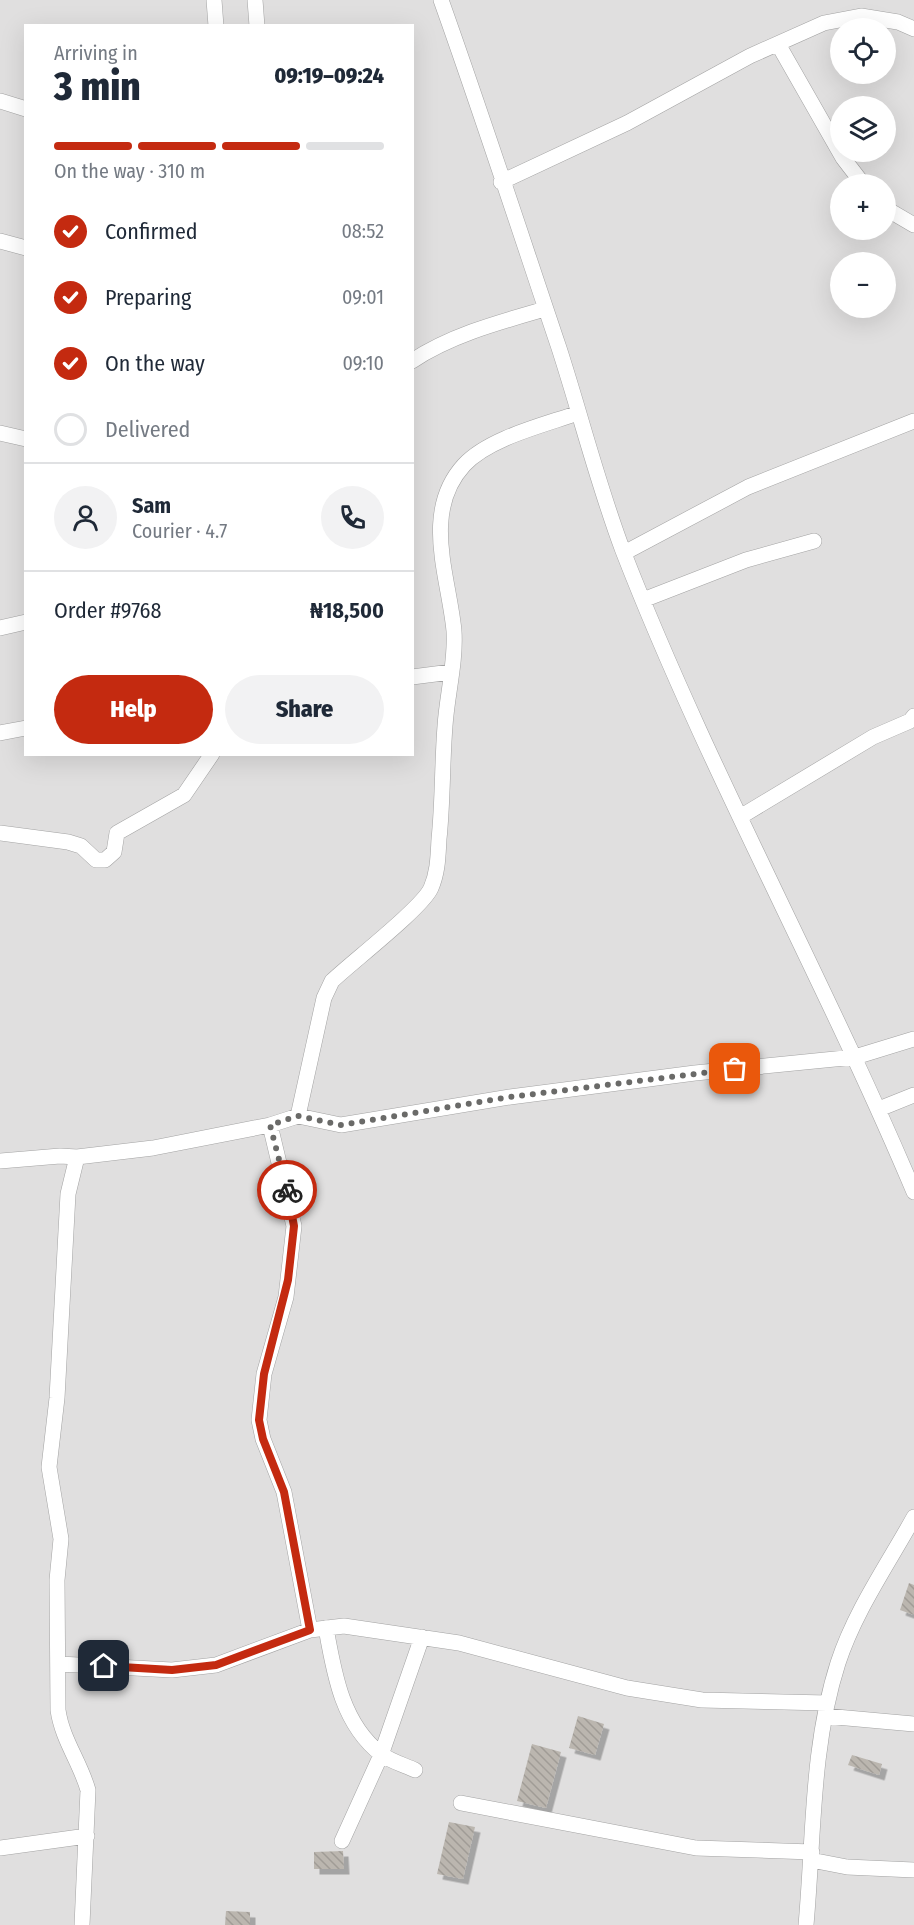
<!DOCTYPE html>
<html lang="en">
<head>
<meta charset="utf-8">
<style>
	:root { --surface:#fff; --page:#f2f2f3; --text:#1f2937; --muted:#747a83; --line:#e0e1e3; --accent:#c42a10 }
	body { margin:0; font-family:"Fira Sans Condensed",sans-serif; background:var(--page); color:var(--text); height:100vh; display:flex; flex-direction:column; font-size:22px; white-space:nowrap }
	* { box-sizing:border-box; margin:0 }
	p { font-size:20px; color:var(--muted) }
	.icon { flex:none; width:33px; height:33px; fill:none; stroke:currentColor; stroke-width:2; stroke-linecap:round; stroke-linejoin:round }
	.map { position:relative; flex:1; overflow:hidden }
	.sheet { position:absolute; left:24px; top:24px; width:390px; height:732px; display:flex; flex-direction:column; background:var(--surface); border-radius:0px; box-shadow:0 6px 24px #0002 }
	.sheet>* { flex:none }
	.buttons { position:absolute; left:830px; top:18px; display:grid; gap:12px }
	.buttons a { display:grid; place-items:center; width:66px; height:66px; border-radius:50%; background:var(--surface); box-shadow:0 6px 24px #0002; font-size:30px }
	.pin { position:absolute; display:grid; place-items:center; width:51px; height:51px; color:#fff; margin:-26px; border-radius:12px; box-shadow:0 3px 9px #0006 }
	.courier { position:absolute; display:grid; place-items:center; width:60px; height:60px; margin:-30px; border:4px solid #c42a10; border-radius:50%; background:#fff; color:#222; box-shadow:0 2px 8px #0007 }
	.summary em { font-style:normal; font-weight:800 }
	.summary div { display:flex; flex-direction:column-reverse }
	.summary { display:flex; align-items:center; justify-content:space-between; height:102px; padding:0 30px }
	h1 { font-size:39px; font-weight:800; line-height:45px }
	.bar { display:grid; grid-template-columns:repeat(4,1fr); gap:9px 6px; align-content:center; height:72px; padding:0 30px }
	.bar i { height:8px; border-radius:4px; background:var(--line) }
	.bar .current { background:var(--accent) }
	.bar p { grid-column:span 4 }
	.line { display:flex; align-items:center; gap:15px; padding:0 30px; border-top:2px solid var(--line) }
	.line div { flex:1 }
	.round { display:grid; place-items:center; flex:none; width:63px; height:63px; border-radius:32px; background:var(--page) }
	ol { padding:0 30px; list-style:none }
	li { display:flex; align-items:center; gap:18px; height:66px }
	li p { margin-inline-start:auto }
	li .icon { padding:6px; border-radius:50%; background:var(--accent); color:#fff; stroke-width:4 }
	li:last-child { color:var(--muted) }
	li i { width:33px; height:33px; border:3px solid var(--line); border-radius:50% }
	.action { display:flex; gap:12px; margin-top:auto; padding:12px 30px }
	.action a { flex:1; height:69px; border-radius:36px; background:var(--accent); color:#fff; font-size:24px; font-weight:800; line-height:69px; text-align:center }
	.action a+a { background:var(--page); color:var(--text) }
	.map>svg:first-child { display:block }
	.residential { fill:#e0dfdf; fill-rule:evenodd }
	.building { fill:url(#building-back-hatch); filter:url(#shadow) }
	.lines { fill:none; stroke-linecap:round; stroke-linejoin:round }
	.minor-casing { stroke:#a3a3a3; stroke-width:16 }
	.minor { stroke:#fff; stroke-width:15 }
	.done { stroke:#6a6a68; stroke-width:6; stroke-dasharray:0 10.8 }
	.route { stroke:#c42a10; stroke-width:8 }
</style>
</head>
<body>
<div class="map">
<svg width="914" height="1925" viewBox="0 0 914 1925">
	<defs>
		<pattern id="building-back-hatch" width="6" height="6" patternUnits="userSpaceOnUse" patternTransform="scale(1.5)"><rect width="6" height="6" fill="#bbb6af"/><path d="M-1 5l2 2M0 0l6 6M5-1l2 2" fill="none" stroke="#a09c96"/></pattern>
		<filter id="shadow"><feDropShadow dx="5.5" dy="5.5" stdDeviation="0" flood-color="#0004"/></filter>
	</defs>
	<rect width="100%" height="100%" fill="#f1f0e9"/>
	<path class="residential" d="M 0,0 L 914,0 L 914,1925 L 0,1925 ZM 26,26 L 412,26 L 412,754 L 26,754 ZM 840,28 L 885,28 L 885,74 L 840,74 ZM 840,106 L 885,106 L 885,152 L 840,152 ZM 840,184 L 885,184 L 885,230 L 840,230 ZM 840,262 L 885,262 L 885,308 L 840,308 Z"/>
	<path class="building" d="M 909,1583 L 914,1585 L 914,1615 L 900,1610 Z
		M 578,1716 L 604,1724 L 595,1755 L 569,1748 Z
		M 532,1744 L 561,1752 L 546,1808 L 517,1801 Z
		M 852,1755 L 882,1764 L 879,1775 L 848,1765 Z
		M 449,1822 L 475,1827 L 463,1879 L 437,1874 Z
		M 343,1851 L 344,1869 L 314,1869 L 314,1852 Z
		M 226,1911 L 250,1912 L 250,1925 L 225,1925 Z"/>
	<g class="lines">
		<g class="minor-casing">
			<path id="minor" d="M 214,0 L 216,26
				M 255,0 L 257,26
				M 441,0 C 482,115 520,232 559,348 C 581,416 598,485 623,551 C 708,770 823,976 914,1192
				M 778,44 L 843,158 L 863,184
				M 0,101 L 26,109
				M 501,182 L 627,123 L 750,56 L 824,23 L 861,16 L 898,22 L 914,29
				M 885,208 L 914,225
				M 0,241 L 26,248
				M 412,361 C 451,335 500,322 545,309
				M 0,433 L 26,439
				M 624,553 L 748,487 L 914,421
				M 643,600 L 746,560 L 814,541
				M 0,628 L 26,622
				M 412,677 L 451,672
				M 0,733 L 26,728
				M 740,817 L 873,737 L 910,721 L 914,716
				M 0,833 L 68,842 L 81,846 L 96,860 L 105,860 L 114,852 L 117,833 L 184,795 L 212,754
				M 879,1109 L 914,1095
				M 298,1116 L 324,998 L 332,981 C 352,962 423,907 431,888 C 438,872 438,856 439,839 C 443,801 442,763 445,726 C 447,695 456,662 454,631 C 449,577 421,512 464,465 C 489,438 544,425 578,413
				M 270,1125 L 294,1226 L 286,1297 L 264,1374 L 259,1420 L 263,1439 L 284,1492 L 310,1630
				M 77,1157 L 68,1194 L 57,1398 L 49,1467 L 61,1539 L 57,1580 L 58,1710 C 62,1739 80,1762 88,1790 L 82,1925
				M 0,1161 L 60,1156 L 77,1157 L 153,1148 L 270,1125 L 298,1116 L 341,1125 L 510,1097 L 695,1073 L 855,1057 L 914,1039
				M 326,1628 C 334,1673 342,1724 381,1754 C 390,1761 404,1765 415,1770
				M 59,1664 L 172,1670 L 216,1665 L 310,1630 L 344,1626 L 459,1643 L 627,1688 L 702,1700 L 827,1703
				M 825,1716 L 914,1724
				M 461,1803 L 696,1848 L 812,1852
				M 342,1841 L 381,1755 L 422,1637
				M 0,1848 L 87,1836
				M 811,1860 L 847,1867 L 914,1870
				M 806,1925 C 814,1837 811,1747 838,1663 C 855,1611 888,1564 914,1517"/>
		</g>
		<use href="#minor" class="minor"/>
	</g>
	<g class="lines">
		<path class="done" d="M 287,1190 L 270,1125 L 298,1116 L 341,1125 L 510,1097 L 735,1069"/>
		<path class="route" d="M 104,1666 L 172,1670 L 216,1665 L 310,1630 L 284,1492 L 263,1439 L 259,1420 L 264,1374 L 288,1280 L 294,1226 L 287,1190"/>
	</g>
</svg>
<div class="buttons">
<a><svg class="icon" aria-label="locate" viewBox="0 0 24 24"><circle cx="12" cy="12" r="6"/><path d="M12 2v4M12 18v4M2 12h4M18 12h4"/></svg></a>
<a><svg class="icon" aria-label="layers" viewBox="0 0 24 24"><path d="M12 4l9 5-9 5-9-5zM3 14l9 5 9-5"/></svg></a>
<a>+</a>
<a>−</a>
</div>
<div class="pin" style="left:735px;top:1069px;background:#ea580c"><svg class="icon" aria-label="bag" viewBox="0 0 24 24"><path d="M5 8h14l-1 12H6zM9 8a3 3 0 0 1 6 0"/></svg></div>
<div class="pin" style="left:104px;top:1666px;background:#1f2937"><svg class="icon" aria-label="home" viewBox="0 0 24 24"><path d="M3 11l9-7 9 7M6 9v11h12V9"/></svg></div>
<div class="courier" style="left:287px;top:1190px"><svg class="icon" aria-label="bike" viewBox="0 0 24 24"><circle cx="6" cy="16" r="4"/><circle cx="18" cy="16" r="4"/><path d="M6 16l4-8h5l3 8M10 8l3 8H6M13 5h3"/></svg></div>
<section class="sheet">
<div class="summary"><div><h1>3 min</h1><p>Arriving in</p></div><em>09:19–09:24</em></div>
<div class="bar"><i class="current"></i><i class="current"></i><i class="current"></i><i></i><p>On the way · 310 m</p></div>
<ol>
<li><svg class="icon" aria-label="check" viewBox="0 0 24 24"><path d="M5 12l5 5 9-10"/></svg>Confirmed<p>08:52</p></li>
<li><svg class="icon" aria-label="check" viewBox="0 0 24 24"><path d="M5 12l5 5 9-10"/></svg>Preparing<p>09:01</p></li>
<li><svg class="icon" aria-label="check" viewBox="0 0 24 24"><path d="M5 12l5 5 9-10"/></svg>On the way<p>09:10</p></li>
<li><i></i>Delivered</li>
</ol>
<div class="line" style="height:108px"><a class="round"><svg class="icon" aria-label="person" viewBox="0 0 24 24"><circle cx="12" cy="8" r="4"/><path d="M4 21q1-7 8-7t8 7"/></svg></a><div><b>Sam</b><p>Courier · 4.7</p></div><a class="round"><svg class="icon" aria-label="phone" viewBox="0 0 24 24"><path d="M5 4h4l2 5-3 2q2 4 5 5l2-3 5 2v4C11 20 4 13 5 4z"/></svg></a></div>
<div class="line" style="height:78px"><div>Order #9768</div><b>₦18,500</b></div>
<div class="action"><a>Help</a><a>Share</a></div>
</section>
</div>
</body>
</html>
